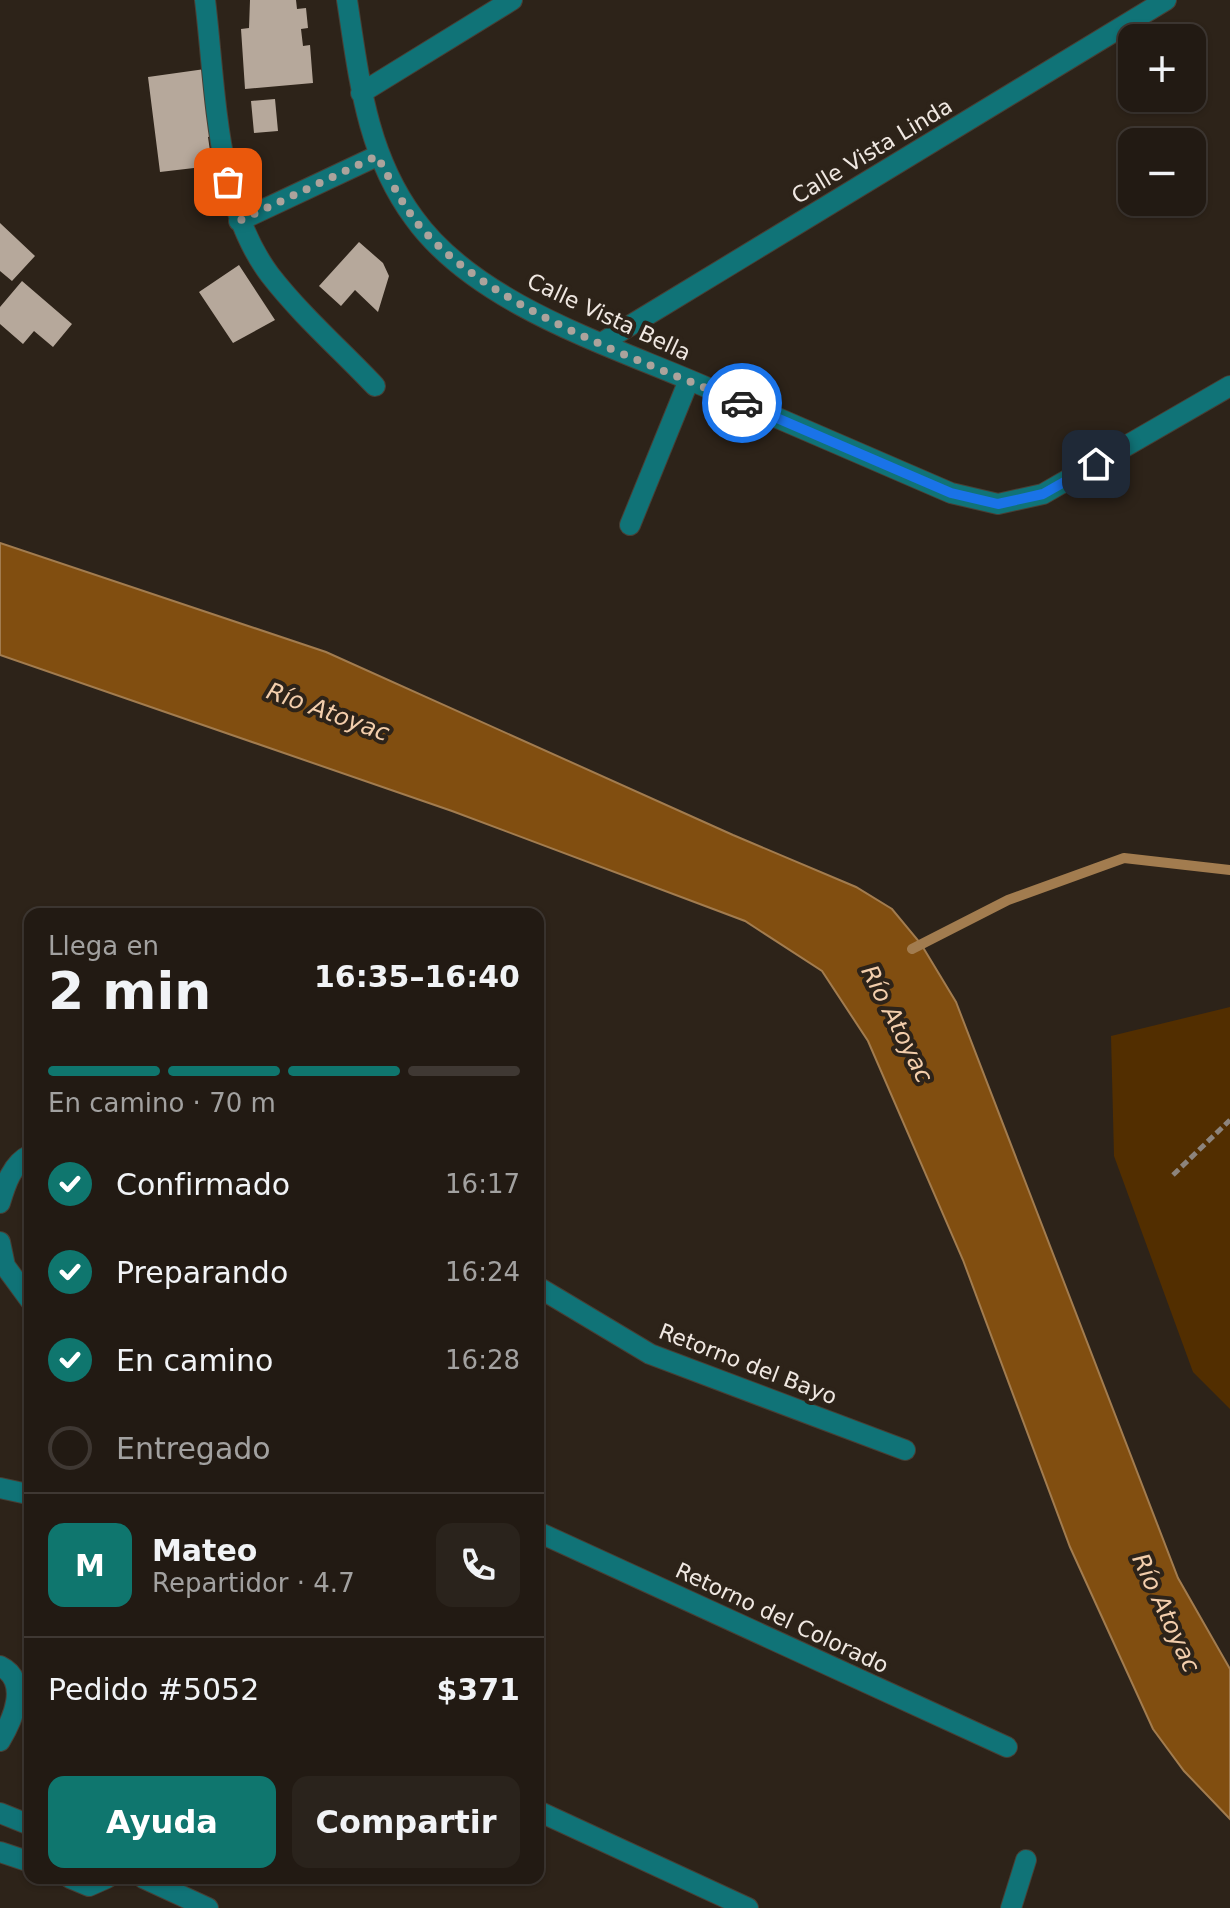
<!DOCTYPE html>
<html lang="es">
<head>
<meta charset="utf-8">
<style>
	:root { --surface:#221a13; --page:#2a231c; --text:#f1f3f6; --muted:#a2a1a0; --line:#3f3833; --accent:#0f766e }
	body { margin:0; font-family:"DejaVu Sans",sans-serif; background:var(--page); color:var(--text); height:100vh; display:flex; flex-direction:column; font-size:30px; white-space:nowrap }
	* { box-sizing:border-box; margin:0 }
	p { font-size:26px; color:var(--muted) }
	.icon { flex:none; width:44px; height:44px; fill:none; stroke:currentColor; stroke-width:2; stroke-linecap:round; stroke-linejoin:round }
	.map { position:relative; flex:1; overflow:hidden }
	.sheet { position:absolute; left:24px; top:908px; width:520px; height:976px; display:flex; flex-direction:column; background:var(--surface); border-radius:16px; box-shadow:0 2px 6px #0004,0 0 0 2px var(--line) }
	.sheet>* { flex:none }
	.buttons { position:absolute; left:1118px; top:24px; display:grid; gap:16px }
	.buttons a { display:grid; place-items:center; width:88px; height:88px; border-radius:16px; background:var(--surface); box-shadow:0 2px 6px #0004,0 0 0 2px var(--line); font-size:40px }
	.pin { position:absolute; display:grid; place-items:center; width:68px; height:68px; color:#fff; margin:-34px; border-radius:16px; box-shadow:0 4px 12px #0006 }
	.courier { position:absolute; display:grid; place-items:center; width:80px; height:80px; margin:-40px; border:6px solid #1a73e8; border-radius:50%; background:#fff; color:#222; box-shadow:0 2px 10px #0007 }
	.summary em { font-style:normal; font-weight:700 }
	.summary div { display:flex; flex-direction:column-reverse }
	.summary { display:flex; align-items:center; justify-content:space-between; height:136px; padding:0 24px }
	h1 { font-size:52px; font-weight:700; line-height:60px }
	.bar { display:grid; grid-template-columns:repeat(4,1fr); gap:12px 8px; align-content:center; height:96px; padding:0 24px }
	.bar i { height:10px; border-radius:6px; background:var(--line) }
	.bar .active { background:var(--accent) }
	.bar p { grid-column:span 4 }
	.line { display:flex; align-items:center; gap:20px; padding:0 24px; border-top:2px solid var(--line) }
	.line div { flex:1 }
	.round { display:grid; place-items:center; flex:none; width:84px; height:84px; border-radius:16px; background:var(--page) }
	ol { padding:0 24px; list-style:none }
	li { display:flex; align-items:center; gap:24px; height:88px }
	li p { margin-inline-start:auto }
	li .icon { padding:8px; border-radius:50%; background:var(--accent); color:#fff; stroke-width:4 }
	li:last-child { color:var(--muted) }
	li i { width:44px; height:44px; border:4px solid var(--line); border-radius:50% }
	.button { display:flex; gap:16px; margin-top:auto; padding:16px 24px }
	.button a { flex:1; height:92px; border-radius:16px; background:var(--accent); color:#fff; font-size:32px; font-weight:700; line-height:92px; text-align:center }
	.button a+a { background:var(--page); color:var(--text) }
	.map>svg:first-child { display:block }
	.green { fill:#522e00 }
	.water { fill:#814e10; stroke:#a27c4f; stroke-width:2 }
	.lines { fill:none; stroke-linecap:round; stroke-linejoin:round }
	.stream { stroke:#a27c4f; stroke-width:10 }
	.building { fill:#b6a89b }
	.minor-casing { stroke:#483f35; stroke-width:22 }
	.path { stroke:#8d847c; stroke-width:5; stroke-dasharray:8 4; stroke-linecap:butt }
	.minor { stroke:#107377; stroke-width:20 }
	.done { stroke:#aca39c; stroke-width:8; stroke-dasharray:0 14.4 }
	.route { stroke:#1a73e8; stroke-width:10 }
	.labels { text-anchor:middle; dominant-baseline:central; stroke-width:8; stroke-linejoin:round; paint-order:stroke }
	.street-label { font-size:22px; fill:#f0e8e2; stroke:#2d2319 }
	.water-label { font-size:24px; font-style:italic; fill:#f3ceac; stroke:#2d2319 }
</style>
</head>
<body>
<div class="map">
<svg width="1230" height="1908" viewBox="0 0 1230 1908">
	<rect width="100%" height="100%" fill="#2d2319"/>
	<path class="green" d="M 1230,1007 L 1230,1409 L 1193,1372 L 1114,1156 L 1111,1036 Z"/>
	<path class="water" d="M 0,543 L 326,652 L 733,835 L 856,887 L 892,909 L 921,944 L 956,1002 L 1178,1578 L 1230,1669 L 1230,1819 L 1184,1771 L 1153,1729 L 1070,1547 L 963,1260 L 868,1041 L 822,971 L 745,921 L 452,811 L 0,655 Z"/>
	<g class="lines">
		<path class="stream" d="M 912,949 L 1008,900 L 1124,858 L 1230,870"/>
	</g>
	<path class="building" d="M 250,0 L 296,0 L 297,9 L 306,8 L 308,28 L 301,29 L 303,46 L 310,45 L 313,83 L 245,89 L 241,29 L 249,28 Z
		M 205,69 L 213,136 L 208,137 L 211,158 L 203,159 L 194,168 L 160,172 L 148,77 Z
		M 275,99 L 278,131 L 254,133 L 251,101 Z
		M 0,223 L 35,256 L 12,281 L 0,271 Z
		M 359,242 L 383,263 L 389,276 L 378,312 L 355,290 L 341,306 L 319,286 Z
		M 239,265 L 275,320 L 233,343 L 199,292 Z
		M 22,281 L 72,324 L 53,347 L 34,331 L 23,344 L 0,324 L 0,307 Z"/>
	<g class="lines">
		<g class="minor-casing">
			<path id="minor" d="M 205,0 C 216,88 215,202 270,275 C 301,315 341,350 375,386
				M 347,0 C 359,77 366,153 414,218 C 475,303 606,344 699,384 C 783,420 867,457 951,493 L 998,504 L 1043,494 L 1230,386
				M 361,93 L 512,0
				M 239,221 L 377,156
				M 603,342 L 1166,0
				M 630,525 L 689,380
				M 0,1203 C 5,1186 12,1163 30,1155
				M 0,1242 L 5,1266 L 30,1300
				M 538,1287 L 650,1354 L 905,1450
				M 0,1488 L 23,1493
				M 538,1532 L 1007,1747
				M 0,1666 C 31,1681 12,1721 0,1741
				M 538,1811 L 748,1908
				M 0,1813 L 30,1825
				M 0,1852 L 30,1862
				M 70,1878 L 89,1886 L 107,1878
				M 143,1878 L 208,1908
				M 1011,1908 L 1026,1860"/>
		</g>
		<path class="path" d="M 1173,1175 L 1230,1120"/>
		<use href="#minor" class="minor"/>
	</g>
	<g class="lines">
		<path class="done" d="M 228,182 L 239,221 L 377,156 C 389,177 400,200 414,219 C 482,307 641,360 742,403"/>
		<path class="route" d="M 742,403 L 951,493 L 998,504 L 1043,494 L 1096,464"/>
	</g>
	<g class="labels">
		<g class="street-label">
			<text transform="translate(872 151) rotate(-31)">Calle Vista Linda</text>
			<text transform="translate(609 317) rotate(25)">Calle Vista Bella</text>
			<text transform="translate(748 1364) rotate(21)">Retorno del Bayo</text>
			<text transform="translate(782 1618) rotate(25)">Retorno del Colorado</text>
		</g>
		<g class="water-label">
			<text transform="translate(328 712) rotate(20)">Río Atoyac</text>
			<text transform="translate(897 1024) rotate(63)">Río Atoyac</text>
			<text transform="translate(1166 1613) rotate(65)">Río Atoyac</text>
		</g>
	</g>
</svg>
<div class="buttons">
<a>+</a>
<a>−</a>
</div>
<div class="pin" style="left:228px;top:182px;background:#ea580c"><svg class="icon" aria-label="bag" viewBox="0 0 24 24"><path d="M5 8h14l-1 12H6zM9 8a3 3 0 0 1 6 0"/></svg></div>
<div class="pin" style="left:1096px;top:464px;background:#1f2937"><svg class="icon" aria-label="home" viewBox="0 0 24 24"><path d="M3 11l9-7 9 7M6 9v11h12V9"/></svg></div>
<div class="courier" style="left:742px;top:403px"><svg class="icon" aria-label="car" viewBox="0 0 24 24"><path d="M5 17H2v-5l4-1 3-4h7l3 4 3 1v5h-3M9 17h6M6 11h13"/><circle cx="7" cy="17" r="2"/><circle cx="17" cy="17" r="2"/></svg></div>
<section class="sheet">
<div class="summary"><div><h1>2 min</h1><p>Llega en</p></div><em>16:35–16:40</em></div>
<div class="bar"><i class="active"></i><i class="active"></i><i class="active"></i><i></i><p>En camino · 70 m</p></div>
<ol>
<li><svg class="icon" aria-label="check" viewBox="0 0 24 24"><path d="M5 12l5 5 9-10"/></svg>Confirmado<p>16:17</p></li>
<li><svg class="icon" aria-label="check" viewBox="0 0 24 24"><path d="M5 12l5 5 9-10"/></svg>Preparando<p>16:24</p></li>
<li><svg class="icon" aria-label="check" viewBox="0 0 24 24"><path d="M5 12l5 5 9-10"/></svg>En camino<p>16:28</p></li>
<li><i></i>Entregado</li>
</ol>
<div class="line" style="height:144px"><b class="round" style="background:var(--accent);color:#fff">M</b><div><b>Mateo</b><p>Repartidor · 4.7</p></div><a class="round"><svg class="icon" aria-label="phone" viewBox="0 0 24 24"><path d="M5 4h4l2 5-3 2q2 4 5 5l2-3 5 2v4C11 20 4 13 5 4z"/></svg></a></div>
<div class="line" style="height:104px"><div>Pedido #5052</div><b>$371</b></div>
<div class="button"><a>Ayuda</a><a>Compartir</a></div>
</section>
</div>
</body>
</html>
